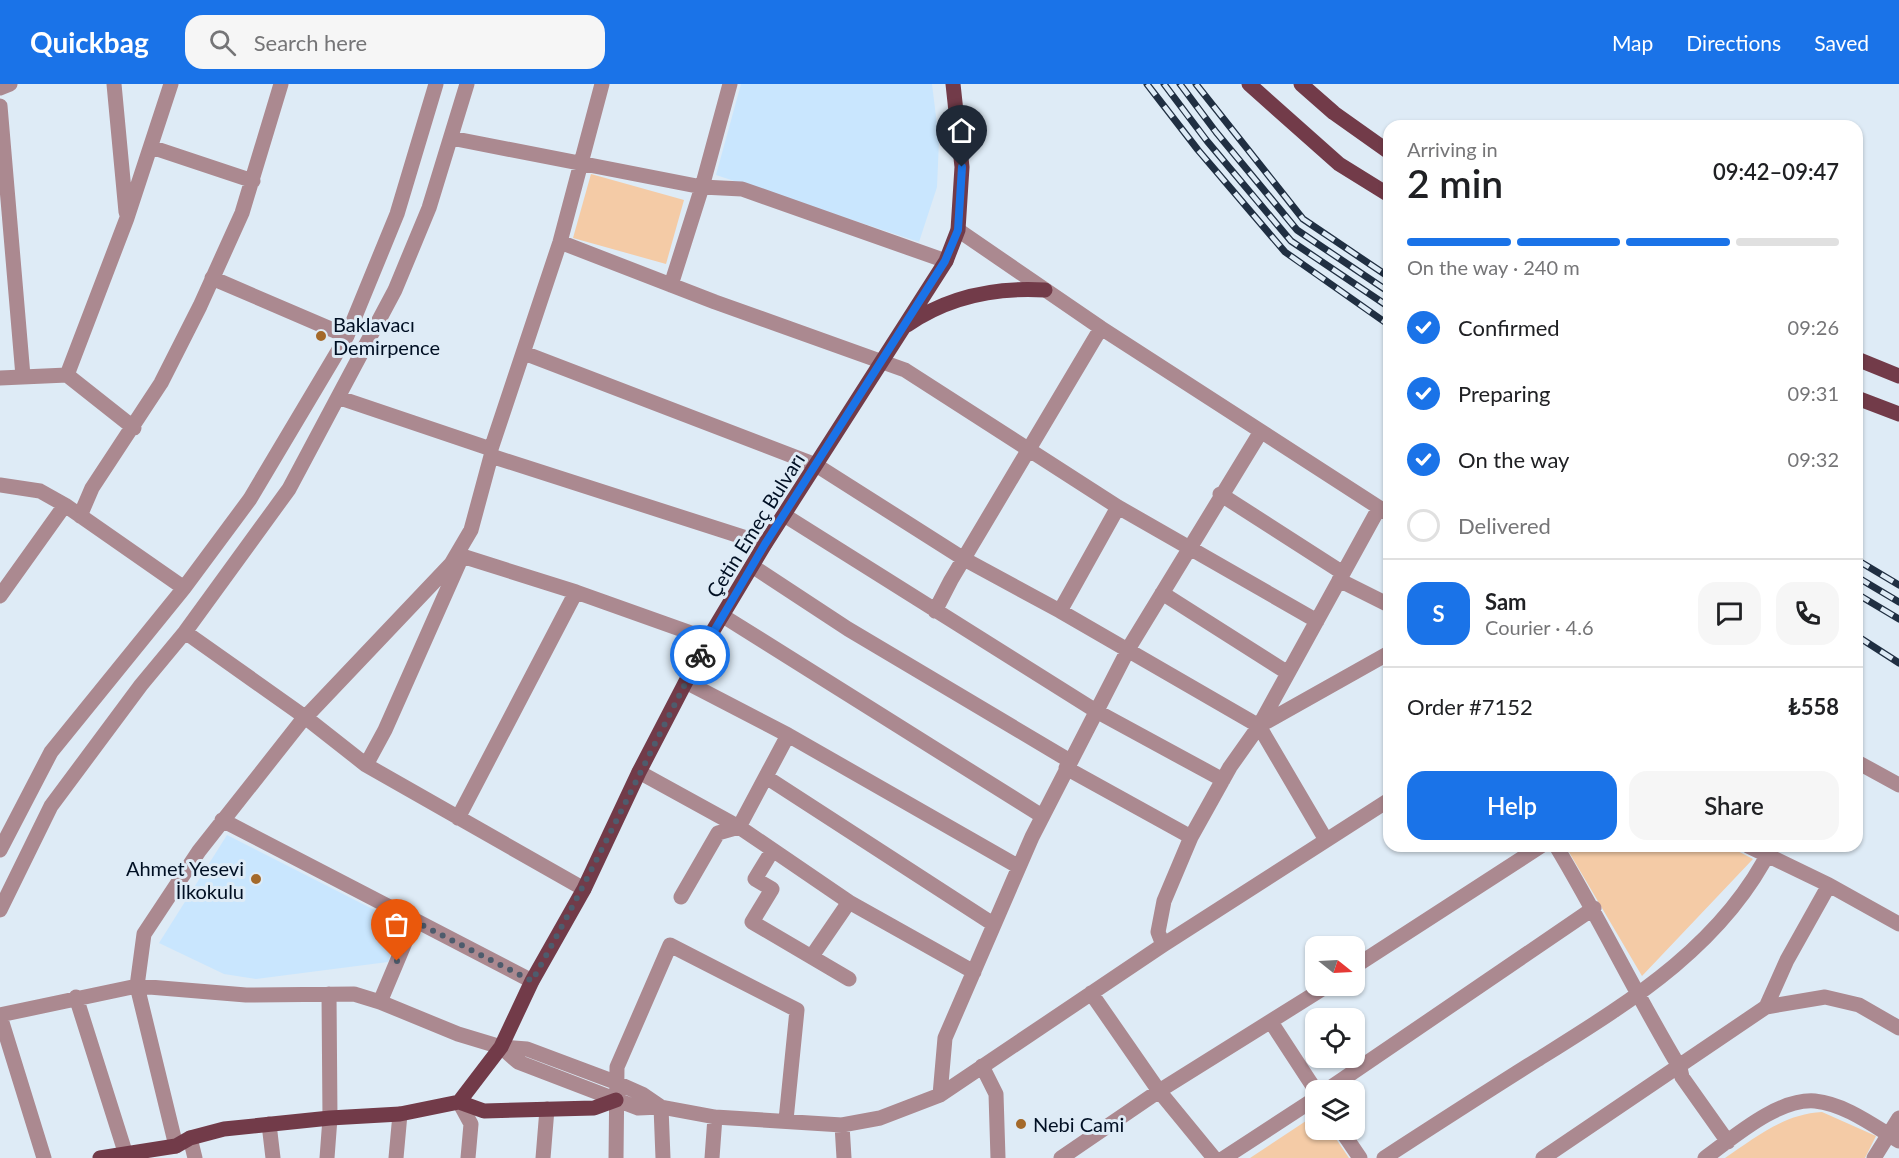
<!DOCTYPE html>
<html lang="en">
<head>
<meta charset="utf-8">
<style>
	:root { --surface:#fff; --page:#f6f6f6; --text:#202124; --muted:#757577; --line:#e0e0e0; --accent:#1a73e8 }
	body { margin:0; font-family:Lato,sans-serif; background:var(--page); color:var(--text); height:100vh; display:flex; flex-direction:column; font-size:22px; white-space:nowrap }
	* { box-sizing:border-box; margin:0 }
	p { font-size:20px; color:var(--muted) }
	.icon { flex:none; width:33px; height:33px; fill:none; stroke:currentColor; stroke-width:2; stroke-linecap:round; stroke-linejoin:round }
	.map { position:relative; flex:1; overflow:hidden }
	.sheet { position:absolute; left:1383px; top:36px; width:480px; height:732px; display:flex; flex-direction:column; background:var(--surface); border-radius:18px; box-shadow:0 2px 4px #0004 }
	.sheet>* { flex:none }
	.needle { width:39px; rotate:108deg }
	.tools { position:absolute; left:1305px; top:852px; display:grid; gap:12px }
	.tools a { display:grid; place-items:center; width:60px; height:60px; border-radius:12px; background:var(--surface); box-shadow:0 2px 4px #0004; font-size:30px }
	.pin { position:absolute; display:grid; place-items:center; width:51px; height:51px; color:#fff; margin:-62px -26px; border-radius:50% 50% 50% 0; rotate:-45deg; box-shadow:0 0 6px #0007 }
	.pin .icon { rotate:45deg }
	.courier { position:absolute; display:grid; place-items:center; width:60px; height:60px; margin:-30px; border:4px solid #1a73e8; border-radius:50%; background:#fff; color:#222; box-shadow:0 2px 8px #0007 }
	.summary em { font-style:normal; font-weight:600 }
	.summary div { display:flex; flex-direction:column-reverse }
	.summary { display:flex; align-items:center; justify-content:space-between; height:102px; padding:0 24px }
	h1 { font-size:39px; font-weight:600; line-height:45px }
	.bar { display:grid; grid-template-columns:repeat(4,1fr); gap:9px 6px; align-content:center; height:72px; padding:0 24px }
	.bar i { height:8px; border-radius:4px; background:var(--line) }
	.bar .current { background:var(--accent) }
	.bar p { grid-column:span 4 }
	.line { display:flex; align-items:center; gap:15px; padding:0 24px; border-top:2px solid var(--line) }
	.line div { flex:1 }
	.round { display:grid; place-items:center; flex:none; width:63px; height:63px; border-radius:18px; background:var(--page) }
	ol { padding:0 24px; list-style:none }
	li { display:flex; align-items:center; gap:18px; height:66px }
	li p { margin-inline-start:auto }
	li .icon { padding:6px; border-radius:50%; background:var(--accent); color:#fff; stroke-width:4 }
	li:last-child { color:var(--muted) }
	li i { width:33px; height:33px; border:3px solid var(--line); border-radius:50% }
	.button { display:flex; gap:12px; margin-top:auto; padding:12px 24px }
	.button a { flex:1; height:69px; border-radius:18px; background:var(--accent); color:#fff; font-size:24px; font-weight:600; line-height:69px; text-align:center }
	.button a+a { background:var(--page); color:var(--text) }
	header { display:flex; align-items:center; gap:36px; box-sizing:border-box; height:84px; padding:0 30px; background:var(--accent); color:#fff }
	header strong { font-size:28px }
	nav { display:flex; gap:33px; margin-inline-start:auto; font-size:21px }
	.search { width:420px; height:54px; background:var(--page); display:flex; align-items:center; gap:15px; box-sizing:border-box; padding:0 21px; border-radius:18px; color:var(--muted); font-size:22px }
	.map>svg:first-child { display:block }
	.built { fill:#c9e6fe }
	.green { fill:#f4cba6 }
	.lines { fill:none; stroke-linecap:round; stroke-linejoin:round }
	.minor { stroke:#ab8990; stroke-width:15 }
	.major { stroke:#723b49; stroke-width:15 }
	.rail-casing { stroke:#202f42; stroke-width:7 }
	.rail { stroke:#deebf6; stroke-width:4.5; stroke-dasharray:14; stroke-linecap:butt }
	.done { stroke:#4e5c6d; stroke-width:6; stroke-dasharray:0 10.8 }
	.route { stroke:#1a73e8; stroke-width:8 }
	.poi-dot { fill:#a4692a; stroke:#deebf6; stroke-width:2 }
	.labels { text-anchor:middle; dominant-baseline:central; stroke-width:6; stroke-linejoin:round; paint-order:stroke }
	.poi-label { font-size:20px; fill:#000f23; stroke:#deebf6; text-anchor:start }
	.street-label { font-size:20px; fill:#000f23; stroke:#deebf6 }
</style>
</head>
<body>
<header>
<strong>Quickbag</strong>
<div class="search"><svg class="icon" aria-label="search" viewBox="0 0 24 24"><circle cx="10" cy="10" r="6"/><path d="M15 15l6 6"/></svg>Search here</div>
<nav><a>Map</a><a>Directions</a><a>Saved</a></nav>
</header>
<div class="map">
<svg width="1899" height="1074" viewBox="0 0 1899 1074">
	<rect width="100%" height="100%" fill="#deebf6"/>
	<path class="built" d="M 741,0 L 932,0 L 939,57 L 937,103 L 919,158 L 716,91 Z
		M 227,751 L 400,839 L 388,878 L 256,895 L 224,890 L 159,859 Z"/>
	<path class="green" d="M 591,90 L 684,116 L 666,180 L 573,154 Z
		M 1568,762 L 1728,762 L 1753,775 L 1642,892 L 1566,763 Z
		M 1822,1028 L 1876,1052 L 1865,1074 L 1725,1074 C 1756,1053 1784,1030 1822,1028 Z
		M 1315,1031 L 1316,1046 L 1330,1046 L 1349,1074 L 1250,1074 Z"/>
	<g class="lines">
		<path class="minor" d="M 114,0 L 126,128
			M 602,0 L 560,158 L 491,365 L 491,372 L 765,460
			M 0,4 L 10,0
			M 0,22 L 23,292
			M 451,54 L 702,103 L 742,105 L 946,177
			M 151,63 L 253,97
			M 958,146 L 1101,244 L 1389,430
			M 560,158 L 715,218 L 905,286 L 1118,423 L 1317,537
			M 212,194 L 347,252
			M 671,201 L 702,103 L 730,0
			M 524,269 L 816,381 L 964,475 L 1060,527 L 1259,642
			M 67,291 L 127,134 L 171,0
			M 0,294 L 67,291 L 134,344
			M 340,314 L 491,365
			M 0,401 L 40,407 L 65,421 L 184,504
			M 1220,410 L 1343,489
			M 784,431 L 1096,627 L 1223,696
			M 80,432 L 92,404 L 161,299 L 200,222 L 242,129 L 281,0
			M 462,472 L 576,508 L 708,555
			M 752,482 L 848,545 L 1070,677
			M 1339,496 L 1389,521
			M 1162,509 L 1288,589
			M 0,512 L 65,421
			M 935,527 L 951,496 L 1101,244
			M 1060,527 L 1118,423
			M 723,532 L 1042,732
			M 185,548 L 305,633 L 366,681 L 584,805
			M 686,598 L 788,651 L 1019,783
			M 1857,678 L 1899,701
			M 366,681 L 385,646 L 460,477
			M 1066,684 L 1191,753
			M 639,688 L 739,743 L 849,818 L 974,888
			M 766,693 L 993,840
			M 458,734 L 576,508
			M 222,736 L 532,897
			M 1326,756 L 1259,642 L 1389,569
			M 1556,762 C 1600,835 1636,911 1680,984 L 1682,993 L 1728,1058
			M 1748,762 L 1829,801 L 1899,840
			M 0,766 L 51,668 L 184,504 L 250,415 L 347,252 L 397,130 L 436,0
			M 772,767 L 755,795 L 772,805 L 752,838 L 849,895
			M 681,813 L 718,749 L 739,743 L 788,651
			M 0,826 L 51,722 L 141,601 L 185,548 L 289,405 L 395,206 L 429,124 L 467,0
			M 1163,861 L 1158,848 L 1164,817 L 1191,753 L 1230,683 L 1259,642 L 1379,424
			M 812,872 L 849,818
			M 1354,883 L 1541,762
			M 1091,909 L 1159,1007 L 1214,1074
			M 76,913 L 127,1074
			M 380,918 L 414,837
			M 1766,923 L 1787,876 L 1829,801
			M 0,931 L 137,902 L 246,911 L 354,910 L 380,918 L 458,950 L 501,963 L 527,965 L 615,998 L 642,1010 L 661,1023
			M 0,932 L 44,1074
			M 1271,938 L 1316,1007
			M 501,963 L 518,978 L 638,1024 L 661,1023 L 715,1033 L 842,1041 L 880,1034 L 940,1011 L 1163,861 L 1389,716
			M 982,982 L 996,1010 L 998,1074
			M 1327,1006 L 1594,824
			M 940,1011 L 945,954 L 1032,753 L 1130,562 L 1260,349
			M 459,1018 L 471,1040 L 468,1074
			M 661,1023 L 663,1074
			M 269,1040 L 273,1074
			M 842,1041 L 844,1074
			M 1341,1046 L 1360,1074
			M 190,1054 L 195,1074
			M 176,1062 L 137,902 L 144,850 L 199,767 L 300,639 L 451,480 L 471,446 L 491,372
			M 327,1074 L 330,1034 L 329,910
			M 396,1074 L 400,1030
			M 543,1074 L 547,1025
			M 616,1074 L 617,983 L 670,861 L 797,926 L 786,1036
			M 712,1074 L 715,1033
			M 1061,1074 L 1159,1007 L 1327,902
			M 1224,1074 L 1316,1014
			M 1384,1074 C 1435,1041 1486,1008 1537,976 C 1628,919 1723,862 1772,762
			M 1543,1074 L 1766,923 L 1825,913 L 1859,921 L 1899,944
			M 1705,1074 C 1734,1053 1778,1014 1815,1017 C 1845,1020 1874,1042 1899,1057
			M 1874,1074 L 1899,1034"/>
		<path class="major" d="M 1249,0 L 1339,80 L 1389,111
			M 1301,0 L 1334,29 L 1389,68
			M 907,241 C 949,212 995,203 1045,206
			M 1857,275 L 1899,292
			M 1857,314 L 1899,330
			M 459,1018 L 501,963 L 532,897 L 584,805 L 639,688 L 708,555 L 765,460 L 946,177 L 958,146 L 962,83 L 953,0
			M 100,1074 L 176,1062 L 190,1054 L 224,1045 L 330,1034 L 400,1030 L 459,1018 L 484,1027 L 594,1024 L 616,1016"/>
		<g class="rail-casing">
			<path id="rail" d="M 1147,0 L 1198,66 L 1285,168 L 1389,241
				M 1164,0 L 1207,57 L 1291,157 L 1389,223
				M 1180,0 L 1216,48 L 1297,146 L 1389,208
				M 1196,0 L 1303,135 L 1389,193
				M 1857,476 L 1899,501
				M 1857,493 L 1899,518
				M 1857,510 L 1899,535
				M 1857,552 L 1899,579"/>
		</g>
		<use href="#rail" class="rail"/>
	</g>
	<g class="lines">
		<path class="done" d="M 397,877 L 414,837 L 532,897 C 592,790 644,679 700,571"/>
		<path class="route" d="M 700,571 L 765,460 L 945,177 L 958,146 L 962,83"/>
	</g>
	<g class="poi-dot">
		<circle cx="321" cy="252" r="6"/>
		<circle cx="256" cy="795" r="6"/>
		<circle cx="1021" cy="1040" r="6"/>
	</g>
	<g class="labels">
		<g class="poi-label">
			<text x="333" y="240">Baklavacı<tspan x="333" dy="23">Demirpence</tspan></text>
			<text x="244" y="784" text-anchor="end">Ahmet Yesevi<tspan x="244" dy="23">İlkokulu</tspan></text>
			<text x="1033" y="1040">Nebi Cami</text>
		</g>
		<g class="street-label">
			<text transform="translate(755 441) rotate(-58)">Çetin Emeç Bulvarı</text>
		</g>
	</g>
</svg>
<div class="tools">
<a><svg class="needle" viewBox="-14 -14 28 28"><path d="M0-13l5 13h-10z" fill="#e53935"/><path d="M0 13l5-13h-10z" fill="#757577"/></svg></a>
<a><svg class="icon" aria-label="locate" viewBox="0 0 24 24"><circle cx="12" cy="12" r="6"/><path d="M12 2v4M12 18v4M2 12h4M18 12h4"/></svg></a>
<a><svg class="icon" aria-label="layers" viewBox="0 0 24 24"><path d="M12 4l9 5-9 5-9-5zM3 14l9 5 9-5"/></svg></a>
</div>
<div class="pin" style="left:397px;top:877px;background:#ea580c"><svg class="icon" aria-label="bag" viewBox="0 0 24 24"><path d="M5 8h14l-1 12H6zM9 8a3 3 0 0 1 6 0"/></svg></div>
<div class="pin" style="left:962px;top:83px;background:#1f2937"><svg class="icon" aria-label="home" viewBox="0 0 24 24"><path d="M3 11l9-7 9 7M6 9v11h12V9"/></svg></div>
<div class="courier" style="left:700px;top:571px"><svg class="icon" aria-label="bike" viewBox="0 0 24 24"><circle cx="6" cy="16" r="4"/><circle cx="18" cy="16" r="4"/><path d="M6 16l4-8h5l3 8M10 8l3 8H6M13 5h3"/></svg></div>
<section class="sheet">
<div class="summary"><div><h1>2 min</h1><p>Arriving in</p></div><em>09:42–09:47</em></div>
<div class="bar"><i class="current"></i><i class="current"></i><i class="current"></i><i></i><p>On the way · 240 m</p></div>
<ol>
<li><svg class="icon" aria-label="check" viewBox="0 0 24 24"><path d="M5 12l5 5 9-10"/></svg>Confirmed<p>09:26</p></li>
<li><svg class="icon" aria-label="check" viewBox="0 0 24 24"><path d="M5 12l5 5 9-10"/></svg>Preparing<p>09:31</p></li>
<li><svg class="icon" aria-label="check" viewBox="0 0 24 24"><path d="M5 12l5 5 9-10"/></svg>On the way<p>09:32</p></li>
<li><i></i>Delivered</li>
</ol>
<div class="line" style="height:108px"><b class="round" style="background:var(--accent);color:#fff">S</b><div><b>Sam</b><p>Courier · 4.6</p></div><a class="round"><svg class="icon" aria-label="chat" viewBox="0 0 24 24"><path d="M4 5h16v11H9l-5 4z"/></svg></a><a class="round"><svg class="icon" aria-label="phone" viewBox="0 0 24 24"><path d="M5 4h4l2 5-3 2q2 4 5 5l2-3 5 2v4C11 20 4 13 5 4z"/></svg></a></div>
<div class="line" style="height:78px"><div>Order #7152</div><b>₺558</b></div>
<div class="button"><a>Help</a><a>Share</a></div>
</section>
</div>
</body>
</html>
